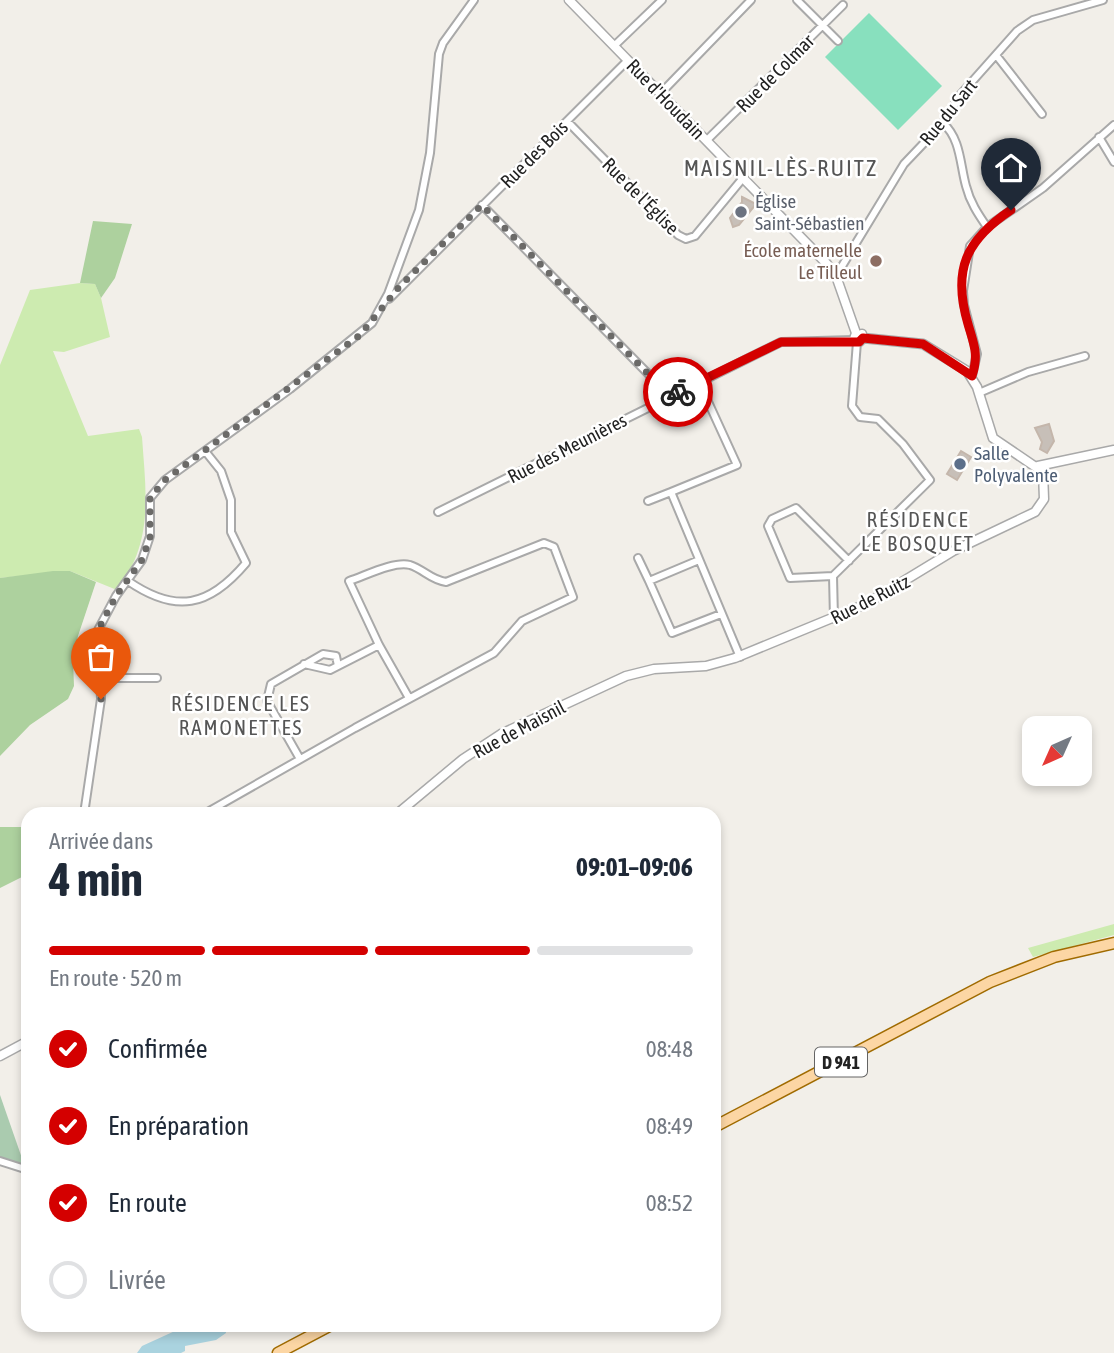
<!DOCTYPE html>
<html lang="fr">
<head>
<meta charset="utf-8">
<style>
	:root { --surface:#fff; --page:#f6f6f7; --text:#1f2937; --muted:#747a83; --line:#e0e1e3; --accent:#d40000 }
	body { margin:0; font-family:"Asap Condensed",sans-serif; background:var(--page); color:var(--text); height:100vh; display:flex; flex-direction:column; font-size:26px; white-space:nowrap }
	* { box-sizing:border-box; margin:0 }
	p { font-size:23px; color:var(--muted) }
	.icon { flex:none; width:38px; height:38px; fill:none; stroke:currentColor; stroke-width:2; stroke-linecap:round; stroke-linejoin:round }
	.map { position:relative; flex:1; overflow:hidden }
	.drawer { position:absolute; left:21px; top:807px; width:700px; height:525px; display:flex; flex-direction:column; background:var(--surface); border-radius:21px; box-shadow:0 4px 10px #0003 }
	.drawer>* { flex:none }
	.needle { width:46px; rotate:225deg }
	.controls { position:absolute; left:1022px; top:716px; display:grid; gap:14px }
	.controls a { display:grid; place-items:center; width:70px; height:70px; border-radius:14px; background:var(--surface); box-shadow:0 4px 10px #0003; font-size:35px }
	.pin { position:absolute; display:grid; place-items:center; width:60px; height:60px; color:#fff; margin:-72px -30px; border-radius:50% 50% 50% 0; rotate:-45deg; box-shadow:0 0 7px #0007 }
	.pin .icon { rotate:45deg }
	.courier { position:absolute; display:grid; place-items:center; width:70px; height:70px; margin:-35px; border:5px solid #d40000; border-radius:50%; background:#fff; color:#222; box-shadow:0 2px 9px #0007 }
	.overview em { font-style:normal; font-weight:700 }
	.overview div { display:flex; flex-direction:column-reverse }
	.overview { display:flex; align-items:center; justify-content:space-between; height:119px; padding:0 28px }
	h1 { font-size:46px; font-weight:700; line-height:52px }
	.bar { display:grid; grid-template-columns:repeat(4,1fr); gap:10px 7px; align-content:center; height:84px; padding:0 28px }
	.bar i { height:9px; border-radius:5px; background:var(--line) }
	.bar .on { background:var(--accent) }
	.bar p { grid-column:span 4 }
	ol { padding:0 28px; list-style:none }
	li { display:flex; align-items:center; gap:21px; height:77px }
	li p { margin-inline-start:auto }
	li .icon { padding:7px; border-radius:50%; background:var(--accent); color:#fff; stroke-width:4 }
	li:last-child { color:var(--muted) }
	li i { width:38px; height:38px; border:4px solid var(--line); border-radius:50% }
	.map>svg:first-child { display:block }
	.grass { fill:#cdebb0 }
	.forest { fill:#add19e }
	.cemetery { fill:#aacbaf }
	.pitch { fill:#88e0be }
	.water { fill:#aad3df }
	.building { fill:#c7bfb8; stroke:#c4b6ab; stroke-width:2 }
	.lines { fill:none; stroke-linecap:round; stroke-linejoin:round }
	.minor-casing { stroke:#a9a9a9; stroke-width:10 }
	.tertiary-casing { stroke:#a9a9a9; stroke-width:11 }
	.primary-casing { stroke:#a06b00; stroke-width:13 }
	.minor { stroke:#fff; stroke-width:6 }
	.tertiary { stroke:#fff; stroke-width:8 }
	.primary { stroke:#fcd6a4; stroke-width:10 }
	.done { stroke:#6b6a68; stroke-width:7; stroke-dasharray:0 12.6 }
	.route { stroke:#d40000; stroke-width:9 }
	.worship-dot { fill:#6b7280; stroke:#fff; stroke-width:2.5 }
	.education-dot { fill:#8d6e63; stroke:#fff; stroke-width:2.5 }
	.service-dot { fill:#5c6f8a; stroke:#fff; stroke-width:2.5 }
	.labels { text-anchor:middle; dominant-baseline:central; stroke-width:5; stroke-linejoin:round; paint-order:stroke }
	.shield { fill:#fff; stroke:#646464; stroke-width:2 }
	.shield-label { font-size:18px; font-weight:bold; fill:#222 }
	.street-label { font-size:19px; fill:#222; stroke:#fff }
	.worship-label { font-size:19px; fill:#5b616d; stroke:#fff; text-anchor:start }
	.education-label { font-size:19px; fill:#785e54; stroke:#fff; text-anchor:end }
	.service-label { font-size:19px; fill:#4e5e75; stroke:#fff; text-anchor:start }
	.neighbourhood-label { font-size:21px; letter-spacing:2px; fill:#555; stroke:#fff }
	.quarter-label { font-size:23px; letter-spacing:2px; fill:#555; stroke:#fff }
</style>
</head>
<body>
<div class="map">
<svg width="1114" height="1353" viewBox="0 0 1114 1353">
	<rect width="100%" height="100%" fill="#f2efe9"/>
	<path class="grass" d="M 80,283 L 95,284 L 101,298 L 110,337 L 64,352 L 53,351 L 88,436 L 139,429 L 142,437 C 146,494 154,542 117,590 L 70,571 L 0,578 L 0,365 L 30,290 Z
		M 1114,924 L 1114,935 L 1033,957 L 1028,948 Z"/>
	<path class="forest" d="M 93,221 L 132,224 L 115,278 L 101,298 L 95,284 L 80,283 Z
		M 53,571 L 70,571 L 96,582 L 78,636 L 73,661 L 74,686 L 68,699 L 30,725 L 0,756 L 0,578 Z
		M 0,827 L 28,827 L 28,874 L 0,888 Z"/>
	<path class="cemetery" d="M 0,1095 L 24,1164 L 0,1157 Z"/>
	<path class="pitch" d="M 869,13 L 942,86 L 898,130 L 825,57 Z"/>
	<path class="water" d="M 188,1325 L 225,1325 L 226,1333 L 216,1340 L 185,1346 L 185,1351 L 181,1353 L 137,1353 L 142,1346 Z"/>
	<path class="building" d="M 742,197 L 756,204 L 739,225 L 733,227 L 730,218 L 742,202 Z
		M 1049,424 L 1054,441 L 1047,453 L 1040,449 L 1042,442 L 1035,428 Z
		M 961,451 L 971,457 L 957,480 L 947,474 Z"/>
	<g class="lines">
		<g class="minor-casing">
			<path id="minor" d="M 797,0 L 838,41
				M 614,46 L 662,0
				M 996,55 L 1042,114
				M 661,93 L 751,0
				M 567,121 L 678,235 L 686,239 L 695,236 L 743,178
				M 943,123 C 961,139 960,165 966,186 C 970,202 978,214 987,227
				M 1099,137 L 1114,162
				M 707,140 L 843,5
				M 482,205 L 670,396
				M 836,276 L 904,164 L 943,123 L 961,94 L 1017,31 L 1033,20 L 1103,0
				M 389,299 L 628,60
				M 972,376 L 977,354 L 964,305 L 963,291 L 970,246 L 987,227 L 1043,188 L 1114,125
				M 699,382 L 737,465 L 671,492 L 740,657
				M 979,393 L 1028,372 L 1085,356
				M 648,501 L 671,492
				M 438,512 L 781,342 L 854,340
				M 638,558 L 649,581
				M 699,560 L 649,581 L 672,633 L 721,614
				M 833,576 L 790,578 L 768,526 L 772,519 L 796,508 L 849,561
				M 128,581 C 176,614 209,607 246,563 L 231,532 L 231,500 L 221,471 L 205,451
				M 834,619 L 833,576 L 930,480 L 903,444 L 878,419 L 860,417 L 852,406 L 857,342
				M 304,664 L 330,670 L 379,645
				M 99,678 L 157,678
				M 300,759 L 267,701 L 271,684 L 323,654 L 336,656 L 338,666
				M 84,814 L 101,699 L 98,630 L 116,596 L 142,560 L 150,536 L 150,498 L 165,480 L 290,389 L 372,323 L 388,294 L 419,210 L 430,153 L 439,54 L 443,43 L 474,0
				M 204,814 L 355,728 L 494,653 L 522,621 L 573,597 L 554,547 L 544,543 L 446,582 C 431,580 423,569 410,565 C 393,561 365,576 349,581 L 379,645 L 409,698
				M 0,1161 L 28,1170"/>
		</g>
		<g class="tertiary-casing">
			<path id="tertiary" d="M 569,0 L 827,264 L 836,276 L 856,333 L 854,339 L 859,342 L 863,338
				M 862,334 L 863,338 L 923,344 L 967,371 L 977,387 L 993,438 L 1043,472
				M 1038,466 L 1114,450
				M 397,814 L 463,759 L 501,734 L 626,676 L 654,669 L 706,666 L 735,658 L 866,604 L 953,551 L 1035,512 L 1044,499 L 1043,472
				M 0,1056 L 28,1041"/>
		</g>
		<g class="primary-casing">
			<path id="primary" d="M 714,1127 L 990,982 L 1054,957 L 1114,943
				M 278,1353 L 331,1325"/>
		</g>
		<use href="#minor" class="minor"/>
		<use href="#tertiary" class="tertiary"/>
		<use href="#primary" class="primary"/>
	</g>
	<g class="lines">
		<path class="done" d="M 101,699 L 98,630 L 116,596 L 142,560 L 150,537 L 150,498 L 165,480 L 360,335 L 399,287 L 482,205 L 670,396 L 678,392"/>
		<path class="route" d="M 678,392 L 781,342 L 859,342 L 863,338 L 923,344 L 972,376 C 979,354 974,345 968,324 C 952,270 966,240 1011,210"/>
	</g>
	<circle class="worship-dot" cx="741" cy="212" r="7"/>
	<circle class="education-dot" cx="876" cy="261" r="7"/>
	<circle class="service-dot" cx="960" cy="464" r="7"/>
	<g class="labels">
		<rect class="shield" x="815" y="1047.5" width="52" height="29" rx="5"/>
		<g class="shield-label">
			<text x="841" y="1062">D 941</text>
		</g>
		<g class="street-label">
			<text transform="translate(775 73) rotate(-45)">Rue de Colmar</text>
			<text transform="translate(666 99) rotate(46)">Rue d'Houdain</text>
			<text transform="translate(948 112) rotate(-51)">Rue du Sart</text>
			<text transform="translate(534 154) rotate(-45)">Rue des Bois</text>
			<text transform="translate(641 196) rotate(45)">Rue de l'Église</text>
			<text transform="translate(567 448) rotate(-27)">Rue des Meunières</text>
			<text transform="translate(870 599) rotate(-27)">Rue de Ruitz</text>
			<text transform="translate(519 729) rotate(-28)">Rue de Maisnil</text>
		</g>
		<g class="worship-label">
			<text x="755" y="201">Église<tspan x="755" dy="22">Saint-Sébastien</tspan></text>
		</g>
		<g class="education-label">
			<text x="862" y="250">École maternelle<tspan x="862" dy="22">Le Tilleul</tspan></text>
		</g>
		<g class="service-label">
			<text x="974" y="453">Salle<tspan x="974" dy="22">Polyvalente</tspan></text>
		</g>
		<g class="neighbourhood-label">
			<text x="918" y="519">RÉSIDENCE<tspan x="918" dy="24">LE BOSQUET</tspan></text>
			<text x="241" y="703">RÉSIDENCE LES<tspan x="241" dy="24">RAMONETTES</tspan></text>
		</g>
		<g class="quarter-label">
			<text x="781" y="168">MAISNIL-LÈS-RUITZ</text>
		</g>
	</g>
</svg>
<div class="controls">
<a><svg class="needle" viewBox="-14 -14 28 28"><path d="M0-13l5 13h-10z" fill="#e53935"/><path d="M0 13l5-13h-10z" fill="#747a83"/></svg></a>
</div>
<div class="pin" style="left:101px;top:699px;background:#ea580c"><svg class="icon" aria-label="bag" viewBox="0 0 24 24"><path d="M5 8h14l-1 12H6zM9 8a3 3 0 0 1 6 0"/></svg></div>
<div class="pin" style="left:1011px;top:210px;background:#1f2937"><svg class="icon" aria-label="home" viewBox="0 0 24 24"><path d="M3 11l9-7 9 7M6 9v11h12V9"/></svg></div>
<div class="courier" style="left:678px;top:392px"><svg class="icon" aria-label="bike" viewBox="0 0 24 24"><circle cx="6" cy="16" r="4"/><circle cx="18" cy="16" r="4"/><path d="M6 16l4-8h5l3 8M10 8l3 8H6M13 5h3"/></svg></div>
<section class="drawer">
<div class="overview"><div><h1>4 min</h1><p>Arrivée dans</p></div><em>09:01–09:06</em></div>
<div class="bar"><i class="on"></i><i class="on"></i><i class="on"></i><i></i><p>En route · 520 m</p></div>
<ol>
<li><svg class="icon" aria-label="check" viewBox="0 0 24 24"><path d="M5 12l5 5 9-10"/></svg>Confirmée<p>08:48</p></li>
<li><svg class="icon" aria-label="check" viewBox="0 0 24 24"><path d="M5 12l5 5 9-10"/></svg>En préparation<p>08:49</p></li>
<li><svg class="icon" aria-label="check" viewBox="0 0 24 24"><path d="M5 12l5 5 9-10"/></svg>En route<p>08:52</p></li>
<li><i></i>Livrée</li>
</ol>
</section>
</div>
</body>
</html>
